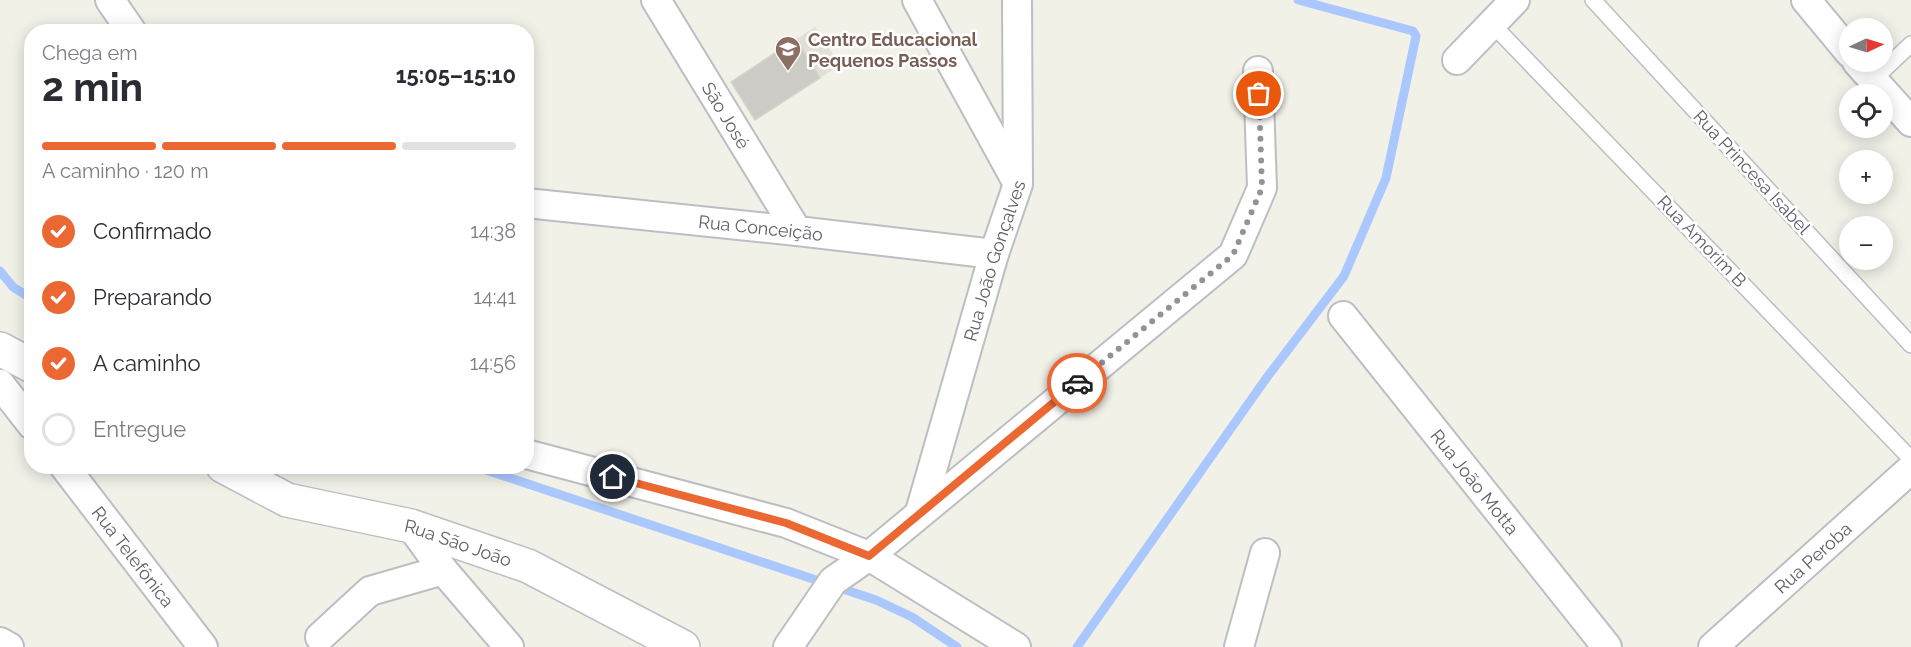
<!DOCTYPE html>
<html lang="pt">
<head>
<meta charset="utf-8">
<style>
	:root { --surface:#fff; --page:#f7f7f7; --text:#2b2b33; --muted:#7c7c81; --line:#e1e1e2; --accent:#ec6833 }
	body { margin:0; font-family:Raleway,sans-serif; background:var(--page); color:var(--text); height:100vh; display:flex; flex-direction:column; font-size:22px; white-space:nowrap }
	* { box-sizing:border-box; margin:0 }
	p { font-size:20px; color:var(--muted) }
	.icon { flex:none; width:33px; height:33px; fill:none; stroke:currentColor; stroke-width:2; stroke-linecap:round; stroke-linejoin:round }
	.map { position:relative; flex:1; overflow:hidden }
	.details { position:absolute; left:24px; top:24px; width:510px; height:450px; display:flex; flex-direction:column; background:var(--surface); border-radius:24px; box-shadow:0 3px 15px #0003 }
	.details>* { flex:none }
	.needle { width:39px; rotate:86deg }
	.tools { position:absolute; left:1839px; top:18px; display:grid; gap:12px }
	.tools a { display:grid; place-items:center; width:54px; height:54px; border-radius:50%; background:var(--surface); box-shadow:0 3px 15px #0003; font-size:30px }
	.pin { position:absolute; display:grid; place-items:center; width:51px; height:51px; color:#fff; margin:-26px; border:3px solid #fff; border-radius:50%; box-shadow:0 2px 6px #0007 }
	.courier { position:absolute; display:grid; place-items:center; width:60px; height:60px; margin:-30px; border:4px solid #ec6833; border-radius:50%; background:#fff; color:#222; box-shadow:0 2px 8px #0007 }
	.summary em { font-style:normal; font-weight:700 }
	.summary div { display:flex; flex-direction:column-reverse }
	.summary { display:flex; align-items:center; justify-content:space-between; height:102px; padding:0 18px }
	h1 { font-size:39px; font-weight:700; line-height:45px }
	.bar { display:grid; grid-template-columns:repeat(4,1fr); gap:9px 6px; align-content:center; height:72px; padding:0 18px }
	.bar i { height:8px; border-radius:4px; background:var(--line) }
	.bar .selected { background:var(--accent) }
	.bar p { grid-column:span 4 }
	ol { padding:0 18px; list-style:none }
	li { display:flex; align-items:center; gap:18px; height:66px }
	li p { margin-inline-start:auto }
	li .icon { padding:6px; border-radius:50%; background:var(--accent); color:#fff; stroke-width:4 }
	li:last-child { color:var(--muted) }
	li i { width:33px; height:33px; border:3px solid var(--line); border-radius:50% }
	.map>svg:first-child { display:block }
	.education { fill:#e1e0d6 }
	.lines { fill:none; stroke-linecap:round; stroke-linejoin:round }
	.stream { stroke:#aac8ff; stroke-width:9 }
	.building { fill:#cccbc5; stroke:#d6d4c6; stroke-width:1.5 }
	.lane-casing { stroke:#bcbec3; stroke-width:18 }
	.street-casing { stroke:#bcbec3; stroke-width:32 }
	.secondary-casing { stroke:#bdbec5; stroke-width:36 }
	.lane { stroke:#fff; stroke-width:15 }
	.street { stroke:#fff; stroke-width:28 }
	.secondary { stroke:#fff; stroke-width:33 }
	.done { stroke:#929395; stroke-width:6; stroke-dasharray:0 10.8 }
	.route { stroke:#ec6833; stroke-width:8 }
	.labels { text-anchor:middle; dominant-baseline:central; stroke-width:5; stroke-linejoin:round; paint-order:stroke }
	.education-label { font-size:18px; font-weight:bold; fill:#785e54; stroke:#fff; text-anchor:start }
	.street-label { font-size:18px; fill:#5f6168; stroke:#fff }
</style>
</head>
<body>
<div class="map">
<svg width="1911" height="647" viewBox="0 0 1911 647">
	<rect width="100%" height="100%" fill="#f1f1e8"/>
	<path class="education" d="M 815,27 L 840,65 L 755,120 L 731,82 Z"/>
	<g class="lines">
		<path class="stream" d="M 0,271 L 13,287 L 32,299
			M 474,466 L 876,600 L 912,617 L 957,647
			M 1077,647 L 1265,380 L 1344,276 L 1386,178 L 1416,36 L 1413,31 L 1298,0"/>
	</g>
	<path class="building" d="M 796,39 L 820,78 L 755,120 L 731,82 Z"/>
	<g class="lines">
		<g class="lane-casing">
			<path id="lane" d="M 1593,0 L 1911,345
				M 1492,24 L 1911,459
				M 1872,81 L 1911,44"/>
		</g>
		<g class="street-casing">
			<g id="street">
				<path d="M 110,0 L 132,32"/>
				<path id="s1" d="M 656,0 L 797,231"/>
				<path d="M 917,0 L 1017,182"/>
				<path d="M 1806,0 L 1850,53"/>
				<path d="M 1457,60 L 1515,0"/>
				<path d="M 1857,62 L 1911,122"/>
				<path id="s2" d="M 526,203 L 797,231 L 994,254"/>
				<path id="s3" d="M 1343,316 L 1607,647"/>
				<path d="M 0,384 L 32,425"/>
				<path d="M 526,454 L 786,523 L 869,556 L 1016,647"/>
				<path id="s4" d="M 64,466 L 203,647"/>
				<path id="s5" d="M 920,512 L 994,254 L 1018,184 L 1017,0"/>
				<path d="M 411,526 L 443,570 L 509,647"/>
				<path d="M 320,637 L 370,591 L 443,570"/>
				<path d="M 0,642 L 9,647"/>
				<path d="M 788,647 L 833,581 L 869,556 L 1233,255 L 1262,188 L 1258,71"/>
				<path d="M 1239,647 L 1265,553"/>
				<path id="s6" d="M 1713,647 L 1911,469"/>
			</g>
		</g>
		<g class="secondary-casing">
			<g id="secondary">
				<path d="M 0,349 L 32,366"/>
				<path id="s7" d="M 223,466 L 287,500 L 411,526 L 528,566 L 683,647"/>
			</g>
		</g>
		<use href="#lane" class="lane"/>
		<use href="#street" class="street"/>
		<use href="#secondary" class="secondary"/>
	</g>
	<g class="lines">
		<path class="done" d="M 1077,383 L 1233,255 L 1262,188 L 1259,94"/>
		<path class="route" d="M 613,477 L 786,523 L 869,556 L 1077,383"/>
	</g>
	<defs>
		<g id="school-pin" transform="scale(1.35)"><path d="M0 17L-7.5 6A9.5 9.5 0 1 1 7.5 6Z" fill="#8d6e63" stroke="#fff"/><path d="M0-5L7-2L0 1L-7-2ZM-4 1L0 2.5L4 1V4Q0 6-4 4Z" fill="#fff"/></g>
	</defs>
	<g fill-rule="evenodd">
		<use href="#school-pin" x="788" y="49"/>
	</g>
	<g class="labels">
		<g class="education-label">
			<text x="808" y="39">Centro Educacional<tspan x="808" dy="21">Pequenos Passos</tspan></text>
		</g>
		<g class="street-label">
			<text stroke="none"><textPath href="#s1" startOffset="135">São José</textPath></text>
			<text transform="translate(1752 172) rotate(47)">Rua Princesa Isabel</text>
			<text stroke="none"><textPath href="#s2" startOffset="236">Rua Conceição</textPath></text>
			<text transform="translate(1702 241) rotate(46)">Rua Amorim B</text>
			<text stroke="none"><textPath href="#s5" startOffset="262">Rua João Gonçalves</textPath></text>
			<text stroke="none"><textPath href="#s3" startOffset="212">Rua João Motta</textPath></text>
			<text stroke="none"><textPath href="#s7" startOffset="249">Rua São João</textPath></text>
			<text stroke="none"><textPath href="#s4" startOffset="114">Rua Telefônica</textPath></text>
			<text stroke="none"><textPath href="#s6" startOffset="134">Rua Peroba</textPath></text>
		</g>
	</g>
</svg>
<div class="tools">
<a><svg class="needle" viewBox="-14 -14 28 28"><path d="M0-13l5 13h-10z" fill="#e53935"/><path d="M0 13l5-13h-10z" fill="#7c7c81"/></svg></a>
<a><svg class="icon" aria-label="locate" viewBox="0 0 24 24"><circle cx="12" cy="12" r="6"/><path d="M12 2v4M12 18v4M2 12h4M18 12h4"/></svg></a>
<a>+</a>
<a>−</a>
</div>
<div class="pin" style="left:1259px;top:94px;background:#ea580c"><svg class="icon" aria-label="bag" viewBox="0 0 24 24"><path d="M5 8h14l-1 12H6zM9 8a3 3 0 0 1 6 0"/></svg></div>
<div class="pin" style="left:613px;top:477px;background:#1f2937"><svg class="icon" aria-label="home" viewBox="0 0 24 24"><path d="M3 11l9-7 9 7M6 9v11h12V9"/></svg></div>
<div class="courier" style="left:1077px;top:383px"><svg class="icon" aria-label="car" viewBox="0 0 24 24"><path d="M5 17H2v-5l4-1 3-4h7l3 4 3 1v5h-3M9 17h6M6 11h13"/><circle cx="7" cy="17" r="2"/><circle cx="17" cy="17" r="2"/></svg></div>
<section class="details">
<div class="summary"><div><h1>2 min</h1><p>Chega em</p></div><em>15:05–15:10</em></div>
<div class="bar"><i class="selected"></i><i class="selected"></i><i class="selected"></i><i></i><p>A caminho · 120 m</p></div>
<ol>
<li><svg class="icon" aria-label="check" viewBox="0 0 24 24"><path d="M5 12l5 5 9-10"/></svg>Confirmado<p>14:38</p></li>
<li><svg class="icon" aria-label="check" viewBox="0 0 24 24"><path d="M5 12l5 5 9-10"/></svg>Preparando<p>14:41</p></li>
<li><svg class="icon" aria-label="check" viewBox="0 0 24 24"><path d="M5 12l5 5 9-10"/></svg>A caminho<p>14:56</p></li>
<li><i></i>Entregue</li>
</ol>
</section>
</div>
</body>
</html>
